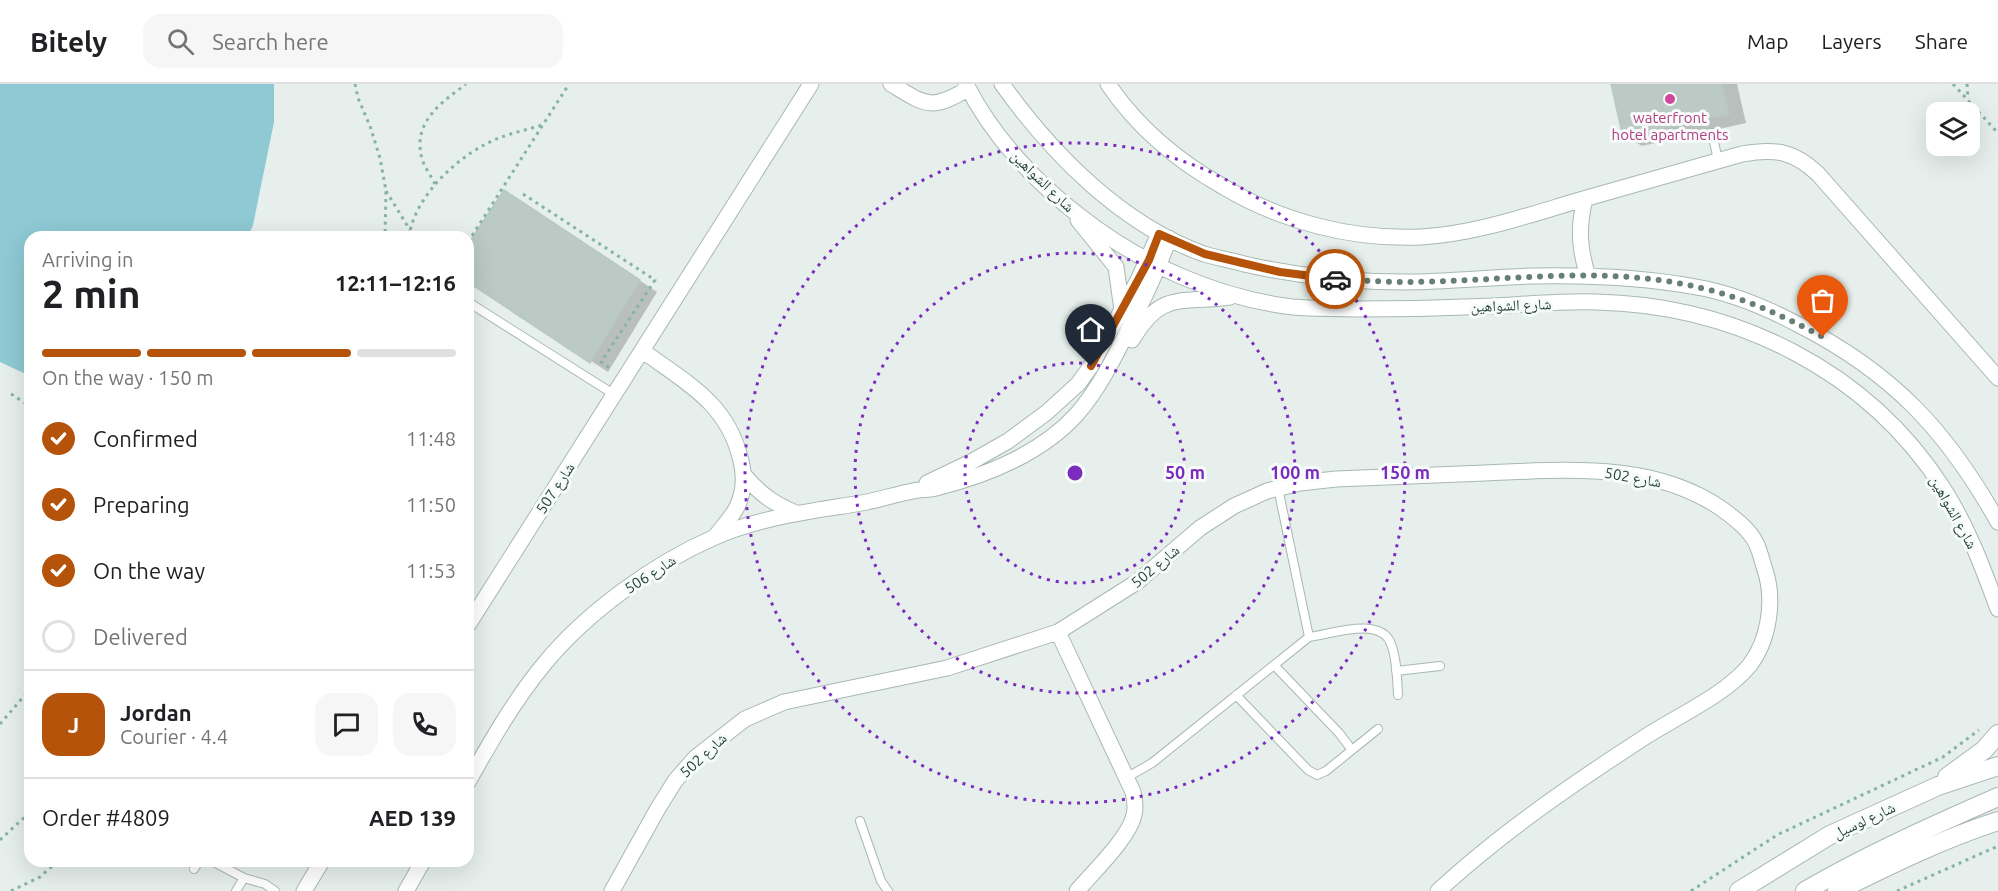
<!DOCTYPE html>
<html lang="en">
<head>
<meta charset="utf-8">
<style>
	:root { --surface:#fff; --page:#f6f6f6; --text:#202124; --muted:#757577; --line:#e0e0e0; --accent:#b45309 }
	body { margin:0; font-family:Ubuntu,"Noto Naskh Arabic",sans-serif; background:var(--page); color:var(--text); height:100vh; display:flex; flex-direction:column; font-size:22px; white-space:nowrap }
	* { box-sizing:border-box; margin:0 }
	p { font-size:20px; color:var(--muted) }
	.icon { flex:none; width:33px; height:33px; fill:none; stroke:currentColor; stroke-width:2; stroke-linecap:round; stroke-linejoin:round }
	.map { position:relative; flex:1; overflow:hidden }
	.drawer { position:absolute; left:24px; top:147px; width:450px; height:636px; display:flex; flex-direction:column; background:var(--surface); border-radius:18px; box-shadow:0 6px 24px #0002 }
	.drawer>* { flex:none }
	.tools { position:absolute; left:1926px; top:18px; display:grid; gap:12px }
	.tools a { display:grid; place-items:center; width:54px; height:54px; border-radius:12px; background:var(--surface); box-shadow:0 6px 24px #0002; font-size:30px }
	.pin { position:absolute; display:grid; place-items:center; width:51px; height:51px; color:#fff; margin:-62px -26px; border-radius:50% 50% 50% 0; rotate:-45deg; box-shadow:0 0 6px #0007 }
	.pin .icon { rotate:45deg }
	.courier { position:absolute; display:grid; place-items:center; width:60px; height:60px; margin:-30px; border:4px solid #b45309; border-radius:50%; background:#fff; color:#222; box-shadow:0 2px 8px #0007 }
	.headline em { font-style:normal; font-weight:700 }
	.headline div { display:flex; flex-direction:column-reverse }
	.headline { display:flex; align-items:center; justify-content:space-between; height:102px; padding:0 18px }
	h1 { font-size:39px; font-weight:700; line-height:45px }
	.bar { display:grid; grid-template-columns:repeat(4,1fr); gap:9px 6px; align-content:center; height:72px; padding:0 18px }
	.bar i { height:8px; border-radius:4px; background:var(--line) }
	.bar .on { background:var(--accent) }
	.bar p { grid-column:span 4 }
	.line { display:flex; align-items:center; gap:15px; padding:0 18px; border-top:2px solid var(--line) }
	.line div { flex:1 }
	.round { display:grid; place-items:center; flex:none; width:63px; height:63px; border-radius:18px; background:var(--page) }
	ol { padding:0 18px; list-style:none }
	li { display:flex; align-items:center; gap:18px; height:66px }
	li p { margin-inline-start:auto }
	li .icon { padding:6px; border-radius:50%; background:var(--accent); color:#fff; stroke-width:4 }
	li:last-child { color:var(--muted) }
	li i { width:33px; height:33px; border:3px solid var(--line); border-radius:50% }
	header { display:flex; align-items:center; gap:36px; box-sizing:border-box; height:84px; padding:0 30px; background:var(--surface); border-bottom:2px solid var(--line) }
	header strong { font-size:28px }
	nav { display:flex; gap:33px; margin-inline-start:auto; font-size:21px }
	.search { width:420px; height:54px; background:var(--page); display:flex; align-items:center; gap:15px; box-sizing:border-box; padding:0 21px; border-radius:18px; color:var(--muted); font-size:22px }
	.map>svg:first-child { display:block }
	.water { fill:#8ec9d4 }
	.shadow { fill:#0003 }
	.building { fill:#bbcac4; stroke:#b8c9c2; stroke-width:1.5 }
	.lines { fill:none; stroke-linecap:round; stroke-linejoin:round }
	.service-casing { stroke:#a8b8b2; stroke-width:10 }
	.minor-casing { stroke:#a8b8b2; stroke-width:17 }
	.tertiary-casing { stroke:#a8b8b2; stroke-width:20 }
	.path { stroke:#86b3a5; stroke-width:3; stroke-dasharray:3 4.5; stroke-linecap:butt }
	.service { stroke:#fff; stroke-width:8 }
	.minor { stroke:#fff; stroke-width:15 }
	.tertiary { stroke:#fff; stroke-width:18 }
	.done { stroke:#687f78; stroke-width:6; stroke-dasharray:0 10.8 }
	.route { stroke:#b45309; stroke-width:8 }
	.ring { fill:none; stroke:#7b2cbf; stroke-width:3; stroke-dasharray:3 6 }
	.hotel-dot { fill:#d1479c; stroke:#f7fbf9; stroke-width:2 }
	.labels { text-anchor:middle; dominant-baseline:central; stroke-width:6; stroke-linejoin:round; paint-order:stroke }
	.hotel-label { font-size:15px; fill:#b23c85; stroke:#f7fbf9 }
	.street-label { font-size:15px; fill:#24423a; stroke:#f7fbf9 }
	.centre { fill:#7b2cbf; stroke:#f7fbf9; stroke-width:3 }
	.ring-label { font-size:18px; text-anchor:middle; font-weight:bold; fill:#7b2cbf; stroke:#f7fbf9; stroke-width:6; stroke-linejoin:round; paint-order:stroke }
</style>
</head>
<body>
<header>
<strong>Bitely</strong>
<div class="search"><svg class="icon" aria-label="search" viewBox="0 0 24 24"><circle cx="10" cy="10" r="6"/><path d="M15 15l6 6"/></svg>Search here</div>
<nav><a>Map</a><a>Layers</a><a>Share</a></nav>
</header>
<div class="map">
<svg width="1998" height="807" viewBox="0 0 1998 807">
	<rect width="100%" height="100%" fill="#e6efeb"/>
	<path class="water" d="M 0,0 L 274,0 L 274,38 L 253,141 L 248,153 L 30,153 L 30,292 L 0,278 Z"/>
	<path class="shadow" d="M 1613,0 L 1737,0 L 1746,39 L 1642,62 L 1625,52 Z
		M 522,118 L 657,208 L 608,288 L 468,197 L 468,163 Z"/>
	<path class="building" d="M 1611,0 L 1722,0 L 1729,30 L 1623,53 Z
		M 504,106 L 640,196 L 590,279 L 468,198 L 468,160 Z
		M 491,136 L 559,163 L 520,233 L 468,184 L 468,170 Z"/>
	<g class="lines">
		<g class="service-casing">
			<path id="service" d="M 1712,49 L 1718,76
				M 468,218 L 615,311
				M 1309,553 C 1332,550 1381,532 1391,560 C 1397,575 1397,595 1398,611
				M 1396,587 L 1440,582
				M 1236,611 L 1308,686 L 1317,691 L 1326,687 L 1352,666 L 1339,649 L 1274,581
				M 1352,666 L 1378,645
				M 1126,694 L 1152,679 L 1309,553 L 1278,404
				M 860,737 L 881,797 L 888,807
				M 212,777 L 244,794 L 265,800 L 275,807
				M 194,785 L 199,777
				M 236,807 L 244,794"/>
		</g>
		<g class="minor-casing">
			<path id="minor" d="M 891,0 C 926,21 930,27 968,5
				M 966,0 C 992,52 1035,98 1081,133 C 1141,180 1217,214 1293,223 C 1314,225 1336,224 1356,225 C 1403,225 1449,224 1495,222 C 1529,220 1563,217 1596,218 C 1735,221 1867,286 1943,404 C 1967,441 1983,484 1998,525
				M 1002,0 C 1052,70 1122,141 1204,170 C 1217,174 1231,176 1244,180 C 1297,192 1351,198 1405,198 C 1448,198 1491,193 1533,192 C 1588,191 1642,193 1696,203 C 1732,209 1767,224 1799,241 C 1893,289 1947,347 1998,438
				M 1108,0 C 1137,43 1178,77 1222,102 C 1282,138 1352,156 1421,153 C 1475,150 1529,131 1580,116 C 1634,101 1688,85 1742,70 C 1775,64 1794,67 1818,90 L 1998,294
				M 1585,115 C 1578,142 1579,165 1588,192
				M 1078,136 L 1116,183 L 1122,226
				M 1132,256 C 1162,205 1182,220 1230,213
				M 643,267 C 686,299 726,318 740,373 C 745,390 745,406 737,423 C 732,433 722,443 715,453
				M 745,392 C 760,410 774,420 796,429
				M 927,399 L 971,378 L 1008,357 L 1046,329 L 1078,300 L 1091,282 L 1138,196 L 1159,150
				M 468,541 L 811,0
				M 1058,548 L 1133,708 C 1135,716 1136,723 1134,731 C 1129,754 1093,788 1077,807
				M 468,698 C 491,657 515,615 545,579 C 587,528 655,479 715,453 C 763,432 816,427 867,418 C 882,415 897,410 913,407 C 921,405 929,406 936,404 C 988,391 1041,370 1077,330 C 1097,307 1111,280 1124,254 C 1141,221 1157,189 1169,154
				M 304,807 L 322,777
				M 406,807 L 423,777
				M 612,807 L 657,726 L 675,697 L 695,674 L 745,635 L 784,618 L 947,584 L 1058,548 L 1137,498 L 1200,444 L 1234,422 L 1267,407 L 1300,399 L 1336,395 C 1386,393 1436,391 1485,389 C 1565,386 1653,377 1722,425 C 1734,434 1749,445 1756,459 C 1760,467 1762,477 1765,486 C 1775,516 1769,557 1749,582 C 1724,612 1675,633 1642,655 C 1571,701 1501,749 1438,807"/>
		</g>
		<g class="tertiary-casing">
			<path id="tertiary" d="M 1947,693 L 1984,666 L 1998,650
				M 1739,807 L 1830,751 L 1938,702 L 1998,682
				M 1805,807 C 1867,771 1932,742 1998,713
				M 1837,807 C 1890,781 1942,755 1998,737"/>
		</g>
		<path class="path" d="M 355,0 L 358,14 L 370,42 L 380,74 L 386,107 L 385,153
			M 1953,0 L 1998,49
			M 1967,0 L 1968,15
			M 435,100 C 431,92 425,84 422,75 C 412,38 441,19 466,0
			M 386,107 L 410,146
			M 523,110 L 655,196 L 601,278 L 611,285
			M 409,153 C 414,115 452,78 484,61 C 501,51 523,47 542,41
			M 468,158 L 569,0
			M 11,310 L 30,322
			M 0,640 L 25,611 L 30,597
			M 0,756 L 30,728
			M 11,807 L 40,793 L 58,777
			M 1691,807 L 1777,751 L 1943,673 L 1979,646
			M 1897,807 L 1998,762"/>
		<use href="#service" class="service"/>
		<use href="#minor" class="minor"/>
		<use href="#tertiary" class="tertiary"/>
	</g>
	<g class="lines">
		<path class="done" d="M 1335,195 C 1358,196 1381,198 1404,198 C 1502,198 1604,180 1701,204 C 1745,214 1783,232 1823,253"/>
		<path class="route" d="M 1091,282 L 1149,176 L 1159,150 L 1205,170 L 1280,188 L 1335,195"/>
	</g>
	<g class="ring">
		<circle cx="1075" cy="389" r="110"/>
		<circle cx="1075" cy="389" r="220"/>
		<circle cx="1075" cy="389" r="330"/>
	</g>
	<circle class="hotel-dot" cx="1670" cy="15" r="6"/>
	<g class="labels">
		<g class="hotel-label">
			<text x="1670" y="33">waterfront<tspan x="1670" dy="17">hotel apartments</tspan></text>
		</g>
		<g class="street-label">
			<text transform="translate(1043 97) rotate(44)">شارع الشواهين</text>
			<text transform="translate(1511 221) rotate(-2)">شارع الشواهين</text>
			<text transform="translate(1633 393) rotate(10)">شارع 502</text>
			<text transform="translate(555 404) rotate(-57)">شارع 507</text>
			<text transform="translate(1954 428) rotate(61)">شارع الشواهين</text>
			<text transform="translate(1155 482) rotate(-40)">شارع 502</text>
			<text transform="translate(650 490) rotate(-33)">شارع 506</text>
			<text transform="translate(703 671) rotate(-43)">شارع 502</text>
			<text transform="translate(1864 736) rotate(-25)">شارع لوسيل</text>
		</g>
	</g>
	<circle cx="1075" cy="389" r="9" class="centre"/>
	<g class="ring-label">
		<text x="1185" y="395">50 m</text>
		<text x="1295" y="395">100 m</text>
		<text x="1405" y="395">150 m</text>
	</g>
</svg>
<div class="tools">
<a><svg class="icon" aria-label="layers" viewBox="0 0 24 24"><path d="M12 4l9 5-9 5-9-5zM3 14l9 5 9-5"/></svg></a>
</div>
<div class="pin" style="left:1823px;top:253px;background:#ea580c"><svg class="icon" aria-label="bag" viewBox="0 0 24 24"><path d="M5 8h14l-1 12H6zM9 8a3 3 0 0 1 6 0"/></svg></div>
<div class="pin" style="left:1091px;top:282px;background:#1f2937"><svg class="icon" aria-label="home" viewBox="0 0 24 24"><path d="M3 11l9-7 9 7M6 9v11h12V9"/></svg></div>
<div class="courier" style="left:1335px;top:195px"><svg class="icon" aria-label="car" viewBox="0 0 24 24"><path d="M5 17H2v-5l4-1 3-4h7l3 4 3 1v5h-3M9 17h6M6 11h13"/><circle cx="7" cy="17" r="2"/><circle cx="17" cy="17" r="2"/></svg></div>
<section class="drawer">
<div class="headline"><div><h1>2 min</h1><p>Arriving in</p></div><em>12:11–12:16</em></div>
<div class="bar"><i class="on"></i><i class="on"></i><i class="on"></i><i></i><p>On the way · 150 m</p></div>
<ol>
<li><svg class="icon" aria-label="check" viewBox="0 0 24 24"><path d="M5 12l5 5 9-10"/></svg>Confirmed<p>11:48</p></li>
<li><svg class="icon" aria-label="check" viewBox="0 0 24 24"><path d="M5 12l5 5 9-10"/></svg>Preparing<p>11:50</p></li>
<li><svg class="icon" aria-label="check" viewBox="0 0 24 24"><path d="M5 12l5 5 9-10"/></svg>On the way<p>11:53</p></li>
<li><i></i>Delivered</li>
</ol>
<div class="line" style="height:108px"><b class="round" style="background:var(--accent);color:#fff">J</b><div><b>Jordan</b><p>Courier · 4.4</p></div><a class="round"><svg class="icon" aria-label="chat" viewBox="0 0 24 24"><path d="M4 5h16v11H9l-5 4z"/></svg></a><a class="round"><svg class="icon" aria-label="phone" viewBox="0 0 24 24"><path d="M5 4h4l2 5-3 2q2 4 5 5l2-3 5 2v4C11 20 4 13 5 4z"/></svg></a></div>
<div class="line" style="height:78px"><div>Order #4809</div><b>AED 139</b></div>
</section>
</div>
</body>
</html>
